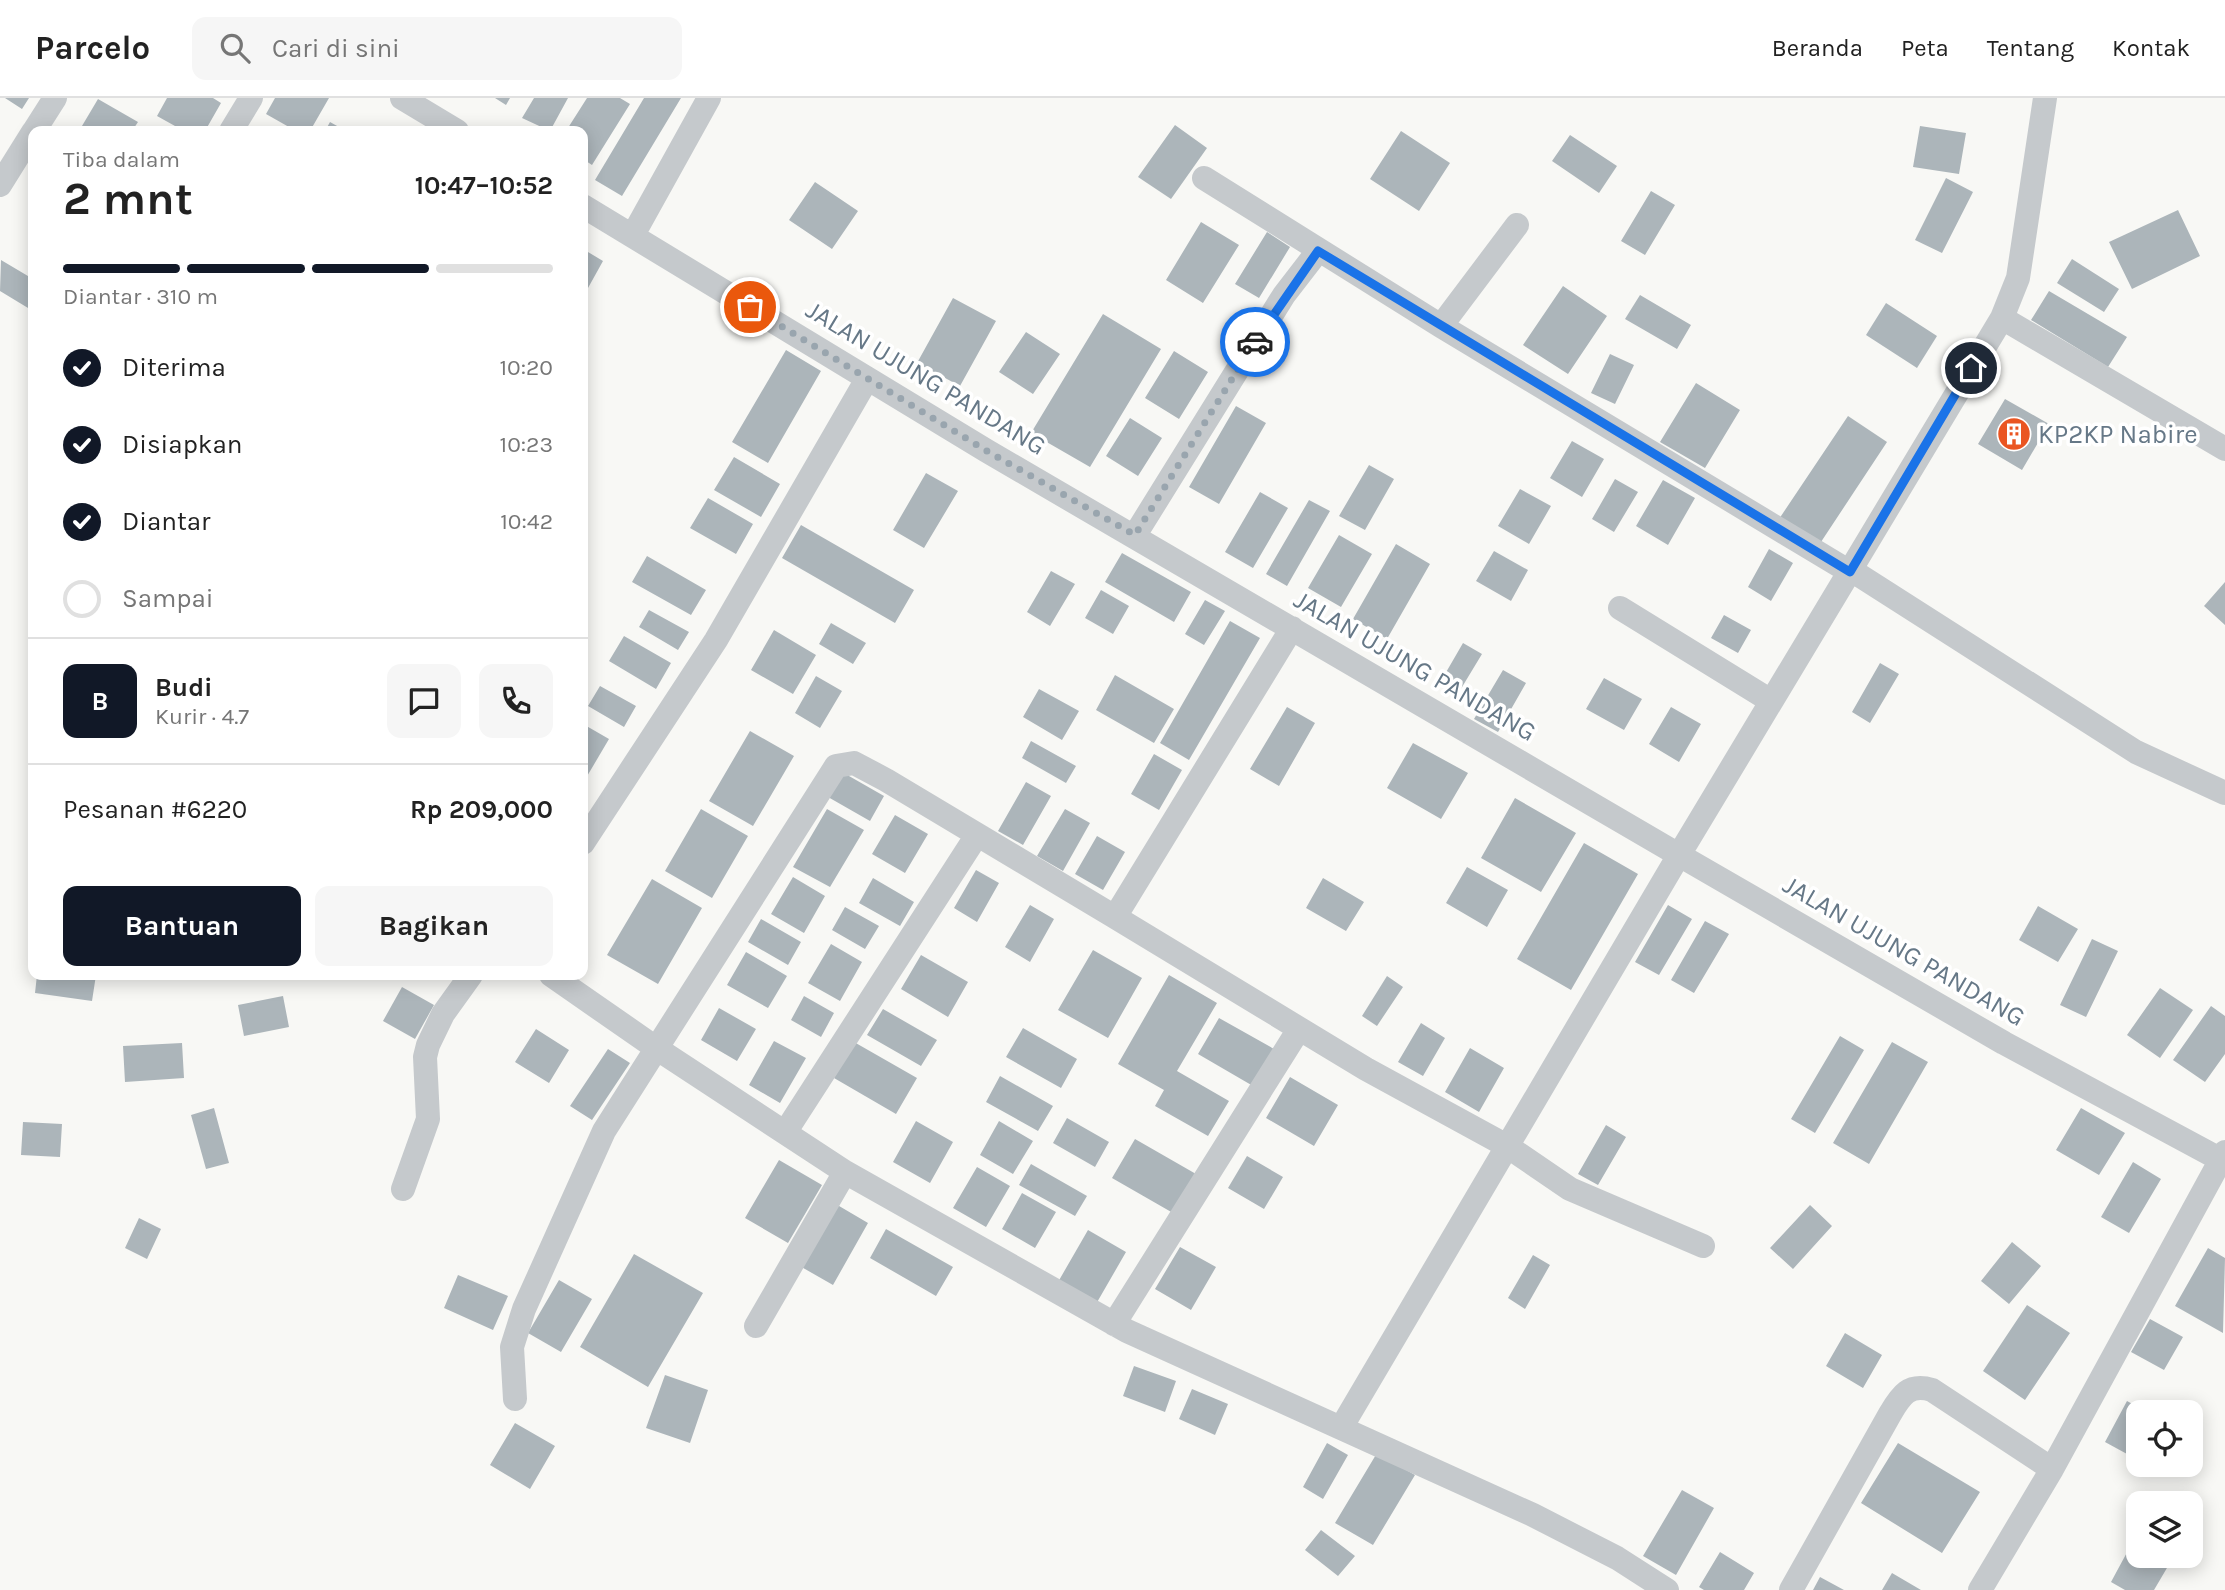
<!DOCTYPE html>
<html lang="id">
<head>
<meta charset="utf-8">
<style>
	:root { --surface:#fff; --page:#f6f6f6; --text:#222; --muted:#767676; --line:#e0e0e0; --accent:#111827 }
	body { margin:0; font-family:Karla,sans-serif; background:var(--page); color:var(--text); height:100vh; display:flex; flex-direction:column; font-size:26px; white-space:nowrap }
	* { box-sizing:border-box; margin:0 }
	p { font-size:23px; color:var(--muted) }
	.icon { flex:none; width:38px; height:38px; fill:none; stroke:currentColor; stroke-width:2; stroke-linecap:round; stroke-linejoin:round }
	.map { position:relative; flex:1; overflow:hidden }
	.details { position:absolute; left:28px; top:28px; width:560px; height:854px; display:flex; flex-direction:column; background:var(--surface); border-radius:14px; box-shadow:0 4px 18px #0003 }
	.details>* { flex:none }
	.buttons { position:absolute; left:2126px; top:1302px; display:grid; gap:14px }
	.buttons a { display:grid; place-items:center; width:77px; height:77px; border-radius:14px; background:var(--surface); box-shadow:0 4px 18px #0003; font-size:35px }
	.pin { position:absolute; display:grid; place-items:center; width:60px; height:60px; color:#fff; margin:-30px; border:4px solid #fff; border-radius:50%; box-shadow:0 2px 7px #0007 }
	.courier { position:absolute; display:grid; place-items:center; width:70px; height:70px; margin:-35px; border:5px solid #1a73e8; border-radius:50%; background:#fff; color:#222; box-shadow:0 2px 9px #0007 }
	.overview em { font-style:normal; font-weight:700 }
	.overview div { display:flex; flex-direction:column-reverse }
	.overview { display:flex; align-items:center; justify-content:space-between; height:119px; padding:0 35px }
	h1 { font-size:46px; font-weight:700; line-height:52px }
	.bar { display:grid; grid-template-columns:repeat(4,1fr); gap:10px 7px; align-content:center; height:84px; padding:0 35px }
	.bar i { height:9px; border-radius:5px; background:var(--line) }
	.bar .selected { background:var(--accent) }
	.bar p { grid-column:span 4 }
	.line { display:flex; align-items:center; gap:18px; padding:0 35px; border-top:2px solid var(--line) }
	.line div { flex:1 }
	.round { display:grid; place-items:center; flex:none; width:74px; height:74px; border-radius:14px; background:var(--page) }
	ol { padding:0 35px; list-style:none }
	li { display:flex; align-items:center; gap:21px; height:77px }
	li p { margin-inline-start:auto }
	li .icon { padding:7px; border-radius:50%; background:var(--accent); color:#fff; stroke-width:4 }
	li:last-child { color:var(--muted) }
	li i { width:38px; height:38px; border:4px solid var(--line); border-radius:50% }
	.action { display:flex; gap:14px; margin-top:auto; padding:14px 35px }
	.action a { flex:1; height:80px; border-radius:14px; background:var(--accent); color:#fff; font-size:28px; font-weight:700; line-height:80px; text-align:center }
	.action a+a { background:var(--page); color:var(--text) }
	header { display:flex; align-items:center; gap:42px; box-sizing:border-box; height:98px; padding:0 35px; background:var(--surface); border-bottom:2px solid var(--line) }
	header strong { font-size:33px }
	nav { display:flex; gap:38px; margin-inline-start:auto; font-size:24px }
	.search { width:490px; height:63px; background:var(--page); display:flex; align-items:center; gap:18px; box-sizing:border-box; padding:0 24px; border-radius:14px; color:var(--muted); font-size:26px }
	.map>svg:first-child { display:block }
	.building { fill:#acb5ba }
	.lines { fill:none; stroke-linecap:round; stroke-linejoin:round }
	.minor { stroke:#c5c9cc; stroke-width:24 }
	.done { stroke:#99a5ae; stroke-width:7; stroke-dasharray:0 12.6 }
	.route { stroke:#1a73e8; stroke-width:9 }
	.labels { text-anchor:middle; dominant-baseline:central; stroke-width:7; stroke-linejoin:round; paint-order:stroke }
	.street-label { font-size:26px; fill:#667887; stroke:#fff }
	.poi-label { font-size:26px; fill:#667887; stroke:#fff; text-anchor:start }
</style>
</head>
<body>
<header>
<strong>Parcelo</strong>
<div class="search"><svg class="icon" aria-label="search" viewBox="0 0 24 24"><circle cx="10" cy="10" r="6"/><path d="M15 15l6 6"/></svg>Cari di sini</div>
<nav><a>Beranda</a><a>Peta</a><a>Tentang</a><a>Kontak</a></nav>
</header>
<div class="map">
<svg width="2225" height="1492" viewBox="0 0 2225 1492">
	<rect width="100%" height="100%" fill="#f8f8f5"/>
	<path class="building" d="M 5,0 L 29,0 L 22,11 Z
		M 167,0 L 213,0 L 221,5 L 205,33 L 184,33 L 157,18 Z
		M 275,0 L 329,0 L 310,33 L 296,33 L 266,16 Z
		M 495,0 L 510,0 L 506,7 Z
		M 534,0 L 568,0 L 550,33 L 522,20 Z
		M 587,0 L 620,0 L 630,6 L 592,67 L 583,61 L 583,33 L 566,33 Z
		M 644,0 L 681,0 L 622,98 L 595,82 Z
		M 98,1 L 138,24 L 132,33 L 79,33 Z
		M 330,24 L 346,33 L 325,33 Z
		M 1175,27 L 1207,50 L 1171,101 L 1138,79 Z
		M 1920,28 L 1966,35 L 1959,76 L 1913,69 Z
		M 1401,33 L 1450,65 L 1419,113 L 1370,81 Z
		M 1570,37 L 1617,68 L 1599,95 L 1552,63 Z
		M 1946,80 L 1973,94 L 1942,155 L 1915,142 Z
		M 815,84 L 858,113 L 832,151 L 789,122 Z
		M 1651,93 L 1675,107 L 1645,157 L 1621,143 Z
		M 2178,112 L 2200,158 L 2132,191 L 2109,144 Z
		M 1201,124 L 1239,147 L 1203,205 L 1166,182 Z
		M 1267,134 L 1290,149 L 1259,200 L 1235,186 Z
		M 583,151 L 603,163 L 583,199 Z
		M 2072,161 L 2119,191 L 2104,214 L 2057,185 Z
		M 1,162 L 33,181 L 33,213 L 0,193 Z
		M 1563,188 L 1607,218 L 1568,276 L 1523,247 Z
		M 2049,193 L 2127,239 L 2108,269 L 2031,222 Z
		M 1640,197 L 1691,227 L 1677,251 L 1625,221 Z
		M 953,200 L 996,223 L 960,288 L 917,265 Z
		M 1886,205 L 1937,238 L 1917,270 L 1866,237 Z
		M 1103,216 L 1161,251 L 1090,369 L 1031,335 Z
		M 1026,234 L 1060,256 L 1033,296 L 999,274 Z
		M 786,252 L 821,273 L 768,365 L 732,344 Z
		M 1174,253 L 1208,274 L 1179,321 L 1145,300 Z
		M 1610,256 L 1634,267 L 1615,306 L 1591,295 Z
		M 1696,285 L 1740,312 L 1705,370 L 1660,344 Z
		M 2005,301 L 2049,326 L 2022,372 L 1978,346 Z
		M 1236,308 L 1266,325 L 1219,406 L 1189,389 Z
		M 1848,318 L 1887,344 L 1819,447 L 1779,421 Z
		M 1130,320 L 1162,340 L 1138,378 L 1106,358 Z
		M 1572,343 L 1604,361 L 1582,399 L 1550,380 Z
		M 734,359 L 780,386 L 761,419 L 714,392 Z
		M 1369,367 L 1394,381 L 1365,432 L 1339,418 Z
		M 926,375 L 958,393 L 924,450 L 893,432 Z
		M 1615,381 L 1638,394 L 1614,434 L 1592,421 Z
		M 1663,382 L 1695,400 L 1668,447 L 1636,428 Z
		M 1520,391 L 1551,408 L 1529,446 L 1498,428 Z
		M 1260,394 L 1288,410 L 1253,470 L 1225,454 Z
		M 708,400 L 753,426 L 736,456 L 690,430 Z
		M 1309,402 L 1330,413 L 1287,488 L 1266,476 Z
		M 801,427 L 914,492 L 895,525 L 782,460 Z
		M 1339,437 L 1372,456 L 1341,509 L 1308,490 Z
		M 1396,446 L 1430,466 L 1387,541 L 1353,521 Z
		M 1769,451 L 1793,465 L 1771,503 L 1748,489 Z
		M 1494,453 L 1528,472 L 1511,503 L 1476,483 Z
		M 1122,455 L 1191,494 L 1174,524 L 1105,484 Z
		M 647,458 L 706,492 L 691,517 L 632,484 Z
		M 1051,473 L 1075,486 L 1050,528 L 1027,514 Z
		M 2225,484 L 2225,527 L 2204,508 Z
		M 1101,492 L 1129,508 L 1113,536 L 1085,520 Z
		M 1205,502 L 1225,513 L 1204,547 L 1185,536 Z
		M 649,512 L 689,534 L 678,552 L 639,529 Z
		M 1724,517 L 1751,532 L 1738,555 L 1711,540 Z
		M 1230,523 L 1260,540 L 1189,662 L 1160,645 Z
		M 831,525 L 866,545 L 853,566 L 819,546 Z
		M 774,532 L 816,557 L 793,596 L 751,572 Z
		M 624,538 L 671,565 L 656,591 L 609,563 Z
		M 1463,545 L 1482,556 L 1459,594 L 1441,583 Z
		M 1880,565 L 1899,576 L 1870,625 L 1852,614 Z
		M 1503,572 L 1526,585 L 1498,634 L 1474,621 Z
		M 1115,577 L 1174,611 L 1154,645 L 1096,612 Z
		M 816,578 L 842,593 L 820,630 L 795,615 Z
		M 1604,580 L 1642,601 L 1624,632 L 1586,611 Z
		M 600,588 L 636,608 L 624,629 L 588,608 Z
		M 1039,591 L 1079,613 L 1062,642 L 1023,619 Z
		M 1287,609 L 1315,625 L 1279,688 L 1250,671 Z
		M 1671,609 L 1701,626 L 1679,664 L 1649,646 Z
		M 583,626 L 609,641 L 586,680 L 583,678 Z
		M 750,633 L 794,658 L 753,728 L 709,703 Z
		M 1031,643 L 1076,668 L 1066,685 L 1022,660 Z
		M 1413,645 L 1468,675 L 1441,721 L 1387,690 Z
		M 1154,656 L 1182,672 L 1159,712 L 1131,696 Z
		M 842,674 L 884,698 L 870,723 L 828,699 Z
		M 1026,684 L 1051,698 L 1023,747 L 998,733 Z
		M 1515,700 L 1576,735 L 1541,794 L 1481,760 Z
		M 701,711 L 748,738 L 712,800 L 665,773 Z
		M 827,711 L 864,732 L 830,789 L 793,769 Z
		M 1065,711 L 1090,725 L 1063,773 L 1037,758 Z
		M 895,717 L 928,736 L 905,775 L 872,756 Z
		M 1097,738 L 1125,754 L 1103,792 L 1075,776 Z
		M 1584,745 L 1638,776 L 1571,892 L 1517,861 Z
		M 1467,769 L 1508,792 L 1487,829 L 1446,805 Z
		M 976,772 L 999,785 L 977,824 L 954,810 Z
		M 793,779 L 825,798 L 804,835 L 771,816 Z
		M 873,780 L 914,804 L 900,828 L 859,805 Z
		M 1323,780 L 1364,804 L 1346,833 L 1306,810 Z
		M 652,781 L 702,810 L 658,886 L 607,857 Z
		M 1030,807 L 1054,821 L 1030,864 L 1005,849 Z
		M 1668,807 L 1692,821 L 1659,877 L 1635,864 Z
		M 2038,808 L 2078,831 L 2058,864 L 2019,842 Z
		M 845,809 L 879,828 L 865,851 L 832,832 Z
		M 761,821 L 801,844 L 788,867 L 748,844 Z
		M 1705,823 L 1729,836 L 1694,895 L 1671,882 Z
		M 2092,841 L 2118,853 L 2086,919 L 2060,907 Z
		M 831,846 L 862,864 L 840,903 L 808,885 Z
		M 1093,852 L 1142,880 L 1108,940 L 1058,912 Z
		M 746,854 L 787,878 L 768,910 L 727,887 Z
		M 921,857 L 968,884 L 948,919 L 901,891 Z
		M 37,877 L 96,877 L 92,903 L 35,895 Z
		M 1169,877 L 1217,905 L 1177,973 L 1229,1003 L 1208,1038 L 1155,1008 L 1164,992 L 1118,966 Z
		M 1387,878 L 1403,889 L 1377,928 L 1362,918 Z
		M 402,889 L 434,907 L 415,941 L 383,923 Z
		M 2160,890 L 2193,912 L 2160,960 L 2127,937 Z
		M 283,898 L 289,929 L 244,938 L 238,907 Z
		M 804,898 L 834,915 L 821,939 L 791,922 Z
		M 2211,908 L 2225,918 L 2225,956 L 2205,984 L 2173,962 Z
		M 719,910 L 756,931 L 737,963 L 701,942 Z
		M 883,911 L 937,942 L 921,968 L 867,937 Z
		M 1219,920 L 1274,951 L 1253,988 L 1198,956 Z
		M 1421,925 L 1445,940 L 1423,978 L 1398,964 Z
		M 1023,930 L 1077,961 L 1061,990 L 1006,959 Z
		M 536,931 L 569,952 L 549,985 L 515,964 Z
		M 1840,938 L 1864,952 L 1815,1035 L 1791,1021 Z
		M 774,943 L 806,960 L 780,1005 L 749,987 Z
		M 854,944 L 917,980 L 896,1016 L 834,980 Z
		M 1892,944 L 1928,964 L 1869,1066 L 1833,1045 Z
		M 182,945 L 184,980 L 125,984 L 123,948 Z
		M 1470,950 L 1504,970 L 1479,1014 L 1445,994 Z
		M 608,951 L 630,965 L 592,1022 L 570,1008 Z
		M 1000,978 L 1053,1008 L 1038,1033 L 986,1004 Z
		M 1290,979 L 1338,1007 L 1314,1048 L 1266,1020 Z
		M 214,1010 L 229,1065 L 206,1071 L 191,1017 Z
		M 2081,1010 L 2125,1035 L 2099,1077 L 2056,1052 Z
		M 1067,1020 L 1109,1044 L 1095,1069 L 1053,1045 Z
		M 916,1023 L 953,1044 L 930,1085 L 893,1064 Z
		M 999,1023 L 1033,1043 L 1013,1076 L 980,1057 Z
		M 23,1024 L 62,1026 L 60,1059 L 21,1057 Z
		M 1606,1027 L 1626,1039 L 1598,1087 L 1578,1076 Z
		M 1135,1041 L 1196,1076 L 1173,1115 L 1112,1080 Z
		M 1247,1058 L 1283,1079 L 1264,1111 L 1228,1090 Z
		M 779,1062 L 822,1087 L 788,1145 L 745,1120 Z
		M 2133,1064 L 2161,1081 L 2129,1135 L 2101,1119 Z
		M 1031,1066 L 1087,1098 L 1075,1118 L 1019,1087 Z
		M 977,1069 L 1010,1088 L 986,1129 L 953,1110 Z
		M 1022,1095 L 1056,1114 L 1035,1150 L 1002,1131 Z
		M 834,1105 L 868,1125 L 833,1187 L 798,1167 Z
		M 1810,1107 L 1832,1128 L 1793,1171 L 1770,1150 Z
		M 139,1120 L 161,1131 L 147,1161 L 125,1150 Z
		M 886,1131 L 953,1169 L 936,1198 L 870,1160 Z
		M 1088,1132 L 1126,1154 L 1092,1213 L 1054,1191 Z
		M 2012,1144 L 2041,1168 L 2009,1206 L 1981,1183 Z
		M 1180,1149 L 1216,1169 L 1191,1212 L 1155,1191 Z
		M 2208,1150 L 2225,1160 L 2223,1235 L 2175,1208 Z
		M 634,1156 L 703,1195 L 648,1289 L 580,1249 Z
		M 1533,1157 L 1550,1167 L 1525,1211 L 1508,1200 Z
		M 458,1177 L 508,1198 L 493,1232 L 444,1210 Z
		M 559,1182 L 592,1201 L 561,1254 L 528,1235 Z
		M 2027,1207 L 2070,1235 L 2025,1302 L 1983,1273 Z
		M 2150,1221 L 2183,1239 L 2164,1272 L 2131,1254 Z
		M 1845,1235 L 1882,1257 L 1863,1290 L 1826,1268 Z
		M 1134,1268 L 1176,1283 L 1165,1314 L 1123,1298 Z
		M 665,1277 L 708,1292 L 690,1345 L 646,1330 Z
		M 1192,1291 L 1228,1306 L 1215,1337 L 1179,1321 Z
		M 2127,1303 L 2147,1314 L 2138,1314 L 2138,1362 L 2105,1344 Z
		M 515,1325 L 555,1348 L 530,1391 L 490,1367 Z
		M 1327,1345 L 1348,1357 L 1323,1401 L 1303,1389 Z
		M 1898,1345 L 1980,1394 L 1942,1455 L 1861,1405 Z
		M 1377,1355 L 1415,1377 L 1373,1447 L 1335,1425 Z
		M 2147,1367 L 2162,1367 L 2159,1373 Z
		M 1682,1392 L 1714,1410 L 1676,1477 L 1643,1458 Z
		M 1321,1432 L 1355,1458 L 1338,1478 L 1305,1452 Z
		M 2138,1434 L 2138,1458 L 2174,1458 L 2154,1492 L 2125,1492 L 2111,1484 Z
		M 1720,1454 L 1754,1475 L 1744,1492 L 1704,1492 L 1699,1489 Z
		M 1892,1475 L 1921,1492 L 1882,1492 Z
		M 1820,1479 L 1844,1492 L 1813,1492 Z"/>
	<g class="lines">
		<path class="minor" d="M 402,0 L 457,33
			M 34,33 L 55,0
			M 231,33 L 251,0
			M 1204,80 L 1441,228 L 1850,474
			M 0,87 L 33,34
			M 583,108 L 987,353 L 1679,757 L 2004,945 L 2225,1064
			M 633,137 L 709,0
			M 2002,220 L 2225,351
			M 1441,228 L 1517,127
			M 1135,437 L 1284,197 L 1318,153
			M 1851,472 L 2136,654 L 2225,695
			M 1620,510 L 1771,603
			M 583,745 L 716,542 L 867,281
			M 1115,819 L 1366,971 L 1507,1048 L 1570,1091 L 1703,1148
			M 551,877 L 656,950 L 845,1074 L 1127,1233 L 1533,1417 L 1617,1460 L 1667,1492
			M 786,1033 L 977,737
			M 403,1091 L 428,1021 L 425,959 L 428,947 L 443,916 L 471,877
			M 1114,1226 L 1299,931
			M 756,1228 L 845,1074
			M 515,1301 L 512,1249 L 524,1211 L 604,1033 L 836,668 L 854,665 L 886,682 L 1115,819 L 1292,530
			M 1341,1330 L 1679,757 L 2002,220 L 2018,180 L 2045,0
			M 1791,1492 L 1890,1316 C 1901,1297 1909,1285 1932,1292 L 2052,1371
			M 1980,1492 L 2052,1371 L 2225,1054"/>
	</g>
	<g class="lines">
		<path class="done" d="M 750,209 L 987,353 L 1135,437 L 1255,244"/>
		<path class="route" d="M 1255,244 L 1318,153 L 1850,474 L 1971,270"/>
	</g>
	<defs>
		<g id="building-disc" transform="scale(1.75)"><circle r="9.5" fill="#ea5522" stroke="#fff"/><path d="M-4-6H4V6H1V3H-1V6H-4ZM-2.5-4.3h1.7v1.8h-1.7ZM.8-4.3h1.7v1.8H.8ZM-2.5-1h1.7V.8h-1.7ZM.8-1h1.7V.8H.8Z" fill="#fff"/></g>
	</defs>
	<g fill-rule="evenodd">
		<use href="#building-disc" x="2014" y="336"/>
	</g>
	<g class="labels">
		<g class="street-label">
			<text transform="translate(926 280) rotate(31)">JALAN UJUNG PANDANG</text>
			<text transform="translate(1415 568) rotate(30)">JALAN UJUNG PANDANG</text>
			<text transform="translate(1904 853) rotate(30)">JALAN UJUNG PANDANG</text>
		</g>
		<g class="poi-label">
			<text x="2038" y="336">KP2KP Nabire</text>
		</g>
	</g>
</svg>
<div class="buttons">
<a><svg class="icon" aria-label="locate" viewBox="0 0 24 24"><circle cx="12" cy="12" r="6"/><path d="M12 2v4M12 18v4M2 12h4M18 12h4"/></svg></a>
<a><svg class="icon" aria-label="layers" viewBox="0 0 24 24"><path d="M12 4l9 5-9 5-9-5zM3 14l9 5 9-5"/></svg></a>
</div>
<div class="pin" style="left:750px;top:209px;background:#ea580c"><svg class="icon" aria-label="bag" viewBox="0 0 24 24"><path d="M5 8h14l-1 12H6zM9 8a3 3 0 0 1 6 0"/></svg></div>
<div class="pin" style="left:1971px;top:270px;background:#1f2937"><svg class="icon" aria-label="home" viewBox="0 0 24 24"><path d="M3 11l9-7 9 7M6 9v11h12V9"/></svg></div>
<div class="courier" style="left:1255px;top:244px"><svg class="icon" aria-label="car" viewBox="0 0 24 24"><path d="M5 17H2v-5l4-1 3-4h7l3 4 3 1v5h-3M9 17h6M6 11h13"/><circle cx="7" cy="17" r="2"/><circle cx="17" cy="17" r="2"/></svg></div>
<section class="details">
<div class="overview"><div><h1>2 mnt</h1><p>Tiba dalam</p></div><em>10:47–10:52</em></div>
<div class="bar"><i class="selected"></i><i class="selected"></i><i class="selected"></i><i></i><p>Diantar · 310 m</p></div>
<ol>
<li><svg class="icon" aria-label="check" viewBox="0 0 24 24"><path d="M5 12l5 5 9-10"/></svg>Diterima<p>10:20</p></li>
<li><svg class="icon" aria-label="check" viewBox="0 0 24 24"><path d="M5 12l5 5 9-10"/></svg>Disiapkan<p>10:23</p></li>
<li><svg class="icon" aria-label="check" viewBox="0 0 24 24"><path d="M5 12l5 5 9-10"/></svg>Diantar<p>10:42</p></li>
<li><i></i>Sampai</li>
</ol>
<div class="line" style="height:126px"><b class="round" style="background:var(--accent);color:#fff">B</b><div><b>Budi</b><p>Kurir · 4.7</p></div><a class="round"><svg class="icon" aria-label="chat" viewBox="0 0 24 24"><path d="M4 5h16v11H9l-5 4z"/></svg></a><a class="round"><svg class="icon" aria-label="phone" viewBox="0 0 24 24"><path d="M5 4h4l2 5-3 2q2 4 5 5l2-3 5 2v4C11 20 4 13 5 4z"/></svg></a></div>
<div class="line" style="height:91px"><div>Pesanan #6220</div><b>Rp 209,000</b></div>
<div class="action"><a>Bantuan</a><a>Bagikan</a></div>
</section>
</div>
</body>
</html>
